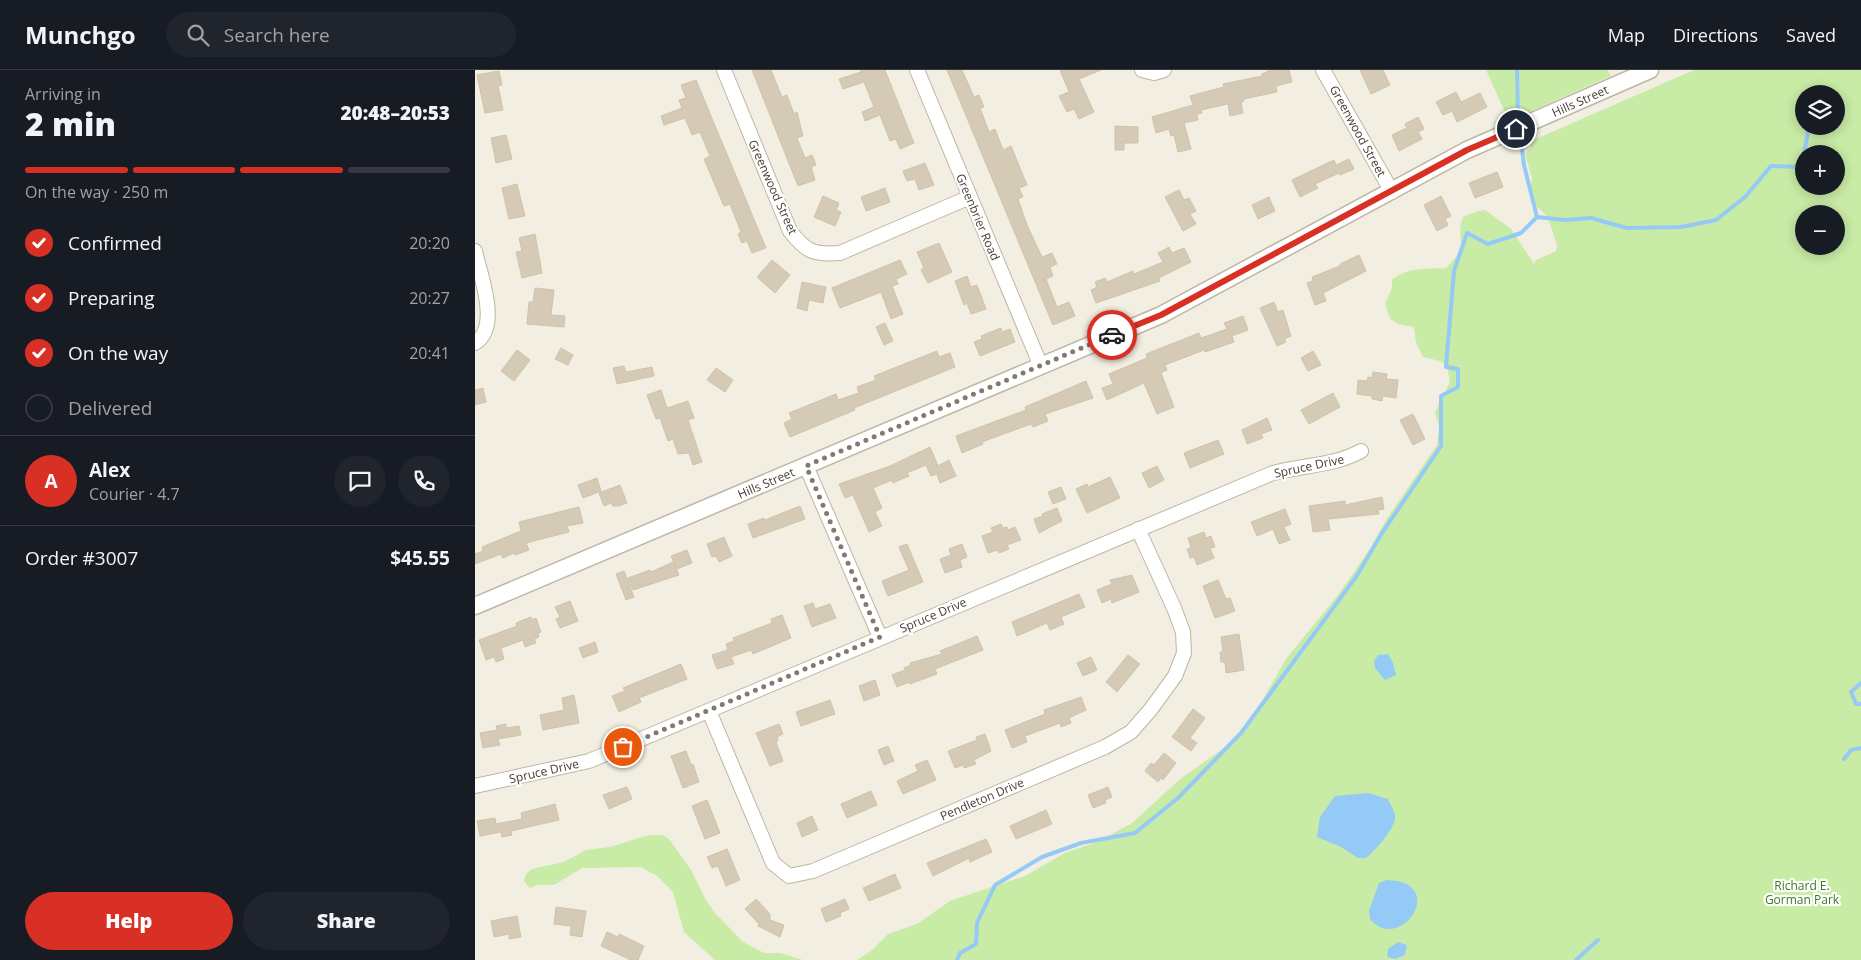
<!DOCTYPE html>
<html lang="en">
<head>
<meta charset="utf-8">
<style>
	:root { --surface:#171b24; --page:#20242c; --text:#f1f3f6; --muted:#9ea1a6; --line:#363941; --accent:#d93025 }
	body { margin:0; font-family:"Open Sans",sans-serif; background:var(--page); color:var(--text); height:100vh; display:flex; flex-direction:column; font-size:19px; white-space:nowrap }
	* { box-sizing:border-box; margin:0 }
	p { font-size:16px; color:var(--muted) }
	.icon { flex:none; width:28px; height:28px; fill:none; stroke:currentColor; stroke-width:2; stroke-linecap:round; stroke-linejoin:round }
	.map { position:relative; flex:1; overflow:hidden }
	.details { display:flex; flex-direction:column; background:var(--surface); width:475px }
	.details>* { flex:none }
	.controls { position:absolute; left:1320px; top:15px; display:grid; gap:10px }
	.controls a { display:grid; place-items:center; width:50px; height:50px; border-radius:50%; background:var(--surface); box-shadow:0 2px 12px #0003; font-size:25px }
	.pin { position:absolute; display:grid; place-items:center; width:42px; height:42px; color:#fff; margin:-21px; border:2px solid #fff; border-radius:50%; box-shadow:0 1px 5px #0007 }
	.courier { position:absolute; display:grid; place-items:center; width:50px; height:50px; margin:-25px; border:4px solid #d93025; border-radius:50%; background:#fff; color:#222; box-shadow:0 1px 6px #0007 }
	.headline em { font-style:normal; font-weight:800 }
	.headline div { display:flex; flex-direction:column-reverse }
	.headline { display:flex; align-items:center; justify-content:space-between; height:85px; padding:0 25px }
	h1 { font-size:32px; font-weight:800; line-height:38px }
	.bar { display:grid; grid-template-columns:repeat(4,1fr); gap:8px 5px; align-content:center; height:60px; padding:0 25px }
	.bar i { height:6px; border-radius:4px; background:var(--line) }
	.bar .selected { background:var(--accent) }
	.bar p { grid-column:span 4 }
	.line { display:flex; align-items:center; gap:12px; padding:0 25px; border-top:1px solid var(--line) }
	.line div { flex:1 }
	.round { display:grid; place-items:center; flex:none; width:52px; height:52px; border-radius:26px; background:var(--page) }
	ol { padding:0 25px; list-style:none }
	li { display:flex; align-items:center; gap:15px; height:55px }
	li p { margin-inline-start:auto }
	li .icon { padding:5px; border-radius:50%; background:var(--accent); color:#fff; stroke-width:4 }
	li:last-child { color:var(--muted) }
	li i { width:28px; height:28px; border:2px solid var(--line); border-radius:50% }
	.action { display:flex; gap:10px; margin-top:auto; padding:10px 25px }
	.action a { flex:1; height:58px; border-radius:30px; background:var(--accent); color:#fff; font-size:20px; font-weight:800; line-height:58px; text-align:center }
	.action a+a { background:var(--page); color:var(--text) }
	header { display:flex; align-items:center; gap:30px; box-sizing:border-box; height:70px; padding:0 25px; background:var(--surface); border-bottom:1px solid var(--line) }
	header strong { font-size:24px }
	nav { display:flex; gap:28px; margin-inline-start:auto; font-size:18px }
	.search { width:350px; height:45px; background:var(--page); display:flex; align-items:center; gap:12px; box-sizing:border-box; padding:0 18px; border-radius:28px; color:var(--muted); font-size:19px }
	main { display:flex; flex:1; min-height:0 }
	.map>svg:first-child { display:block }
	.green { fill:#c8eba5; fill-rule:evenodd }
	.water { fill:#96caf6 }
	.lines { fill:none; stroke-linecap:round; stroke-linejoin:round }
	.stream { stroke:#96caf6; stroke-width:4 }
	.building { fill:#d4cab5; stroke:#d0c3a8 }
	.minor-casing { stroke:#beb6a3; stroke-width:16 }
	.tertiary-casing { stroke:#beb6a3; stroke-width:19 }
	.minor { stroke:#fff; stroke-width:14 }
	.tertiary { stroke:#fff; stroke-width:16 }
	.done { stroke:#817b6f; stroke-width:5; stroke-dasharray:0 9 }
	.route { stroke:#d93025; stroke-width:6 }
	.labels { text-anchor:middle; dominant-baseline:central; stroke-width:4.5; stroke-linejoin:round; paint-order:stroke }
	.street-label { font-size:12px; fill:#443d31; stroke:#fff }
	.park-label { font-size:12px; fill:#3d7921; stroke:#fff }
</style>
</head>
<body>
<header>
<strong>Munchgo</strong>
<div class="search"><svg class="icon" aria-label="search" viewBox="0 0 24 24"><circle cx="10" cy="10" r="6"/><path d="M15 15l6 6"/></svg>Search here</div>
<nav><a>Map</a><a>Directions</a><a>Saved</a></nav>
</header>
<main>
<section class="details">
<div class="headline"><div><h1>2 min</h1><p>Arriving in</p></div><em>20:48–20:53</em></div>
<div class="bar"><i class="selected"></i><i class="selected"></i><i class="selected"></i><i></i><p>On the way · 250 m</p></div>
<ol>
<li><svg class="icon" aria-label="check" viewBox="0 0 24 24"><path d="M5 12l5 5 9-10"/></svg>Confirmed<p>20:20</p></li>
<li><svg class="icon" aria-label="check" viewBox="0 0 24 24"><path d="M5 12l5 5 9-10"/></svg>Preparing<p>20:27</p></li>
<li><svg class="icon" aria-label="check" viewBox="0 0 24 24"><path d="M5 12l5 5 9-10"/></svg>On the way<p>20:41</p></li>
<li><i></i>Delivered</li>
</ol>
<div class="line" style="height:90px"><b class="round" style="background:var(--accent);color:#fff">A</b><div><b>Alex</b><p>Courier · 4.7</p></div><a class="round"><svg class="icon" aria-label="chat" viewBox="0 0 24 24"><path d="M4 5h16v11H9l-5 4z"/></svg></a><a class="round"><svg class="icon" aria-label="phone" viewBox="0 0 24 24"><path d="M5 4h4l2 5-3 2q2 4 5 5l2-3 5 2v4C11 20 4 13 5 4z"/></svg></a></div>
<div class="line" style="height:65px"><div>Order #3007</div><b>$45.55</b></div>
<div class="action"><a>Help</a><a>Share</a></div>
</section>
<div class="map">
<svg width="1386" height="890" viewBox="0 0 1386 890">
	<rect width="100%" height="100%" fill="#f2eee1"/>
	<path class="green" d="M 1011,0 L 1133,0 L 1136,6 L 1034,51 Z
		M 1219,0 L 1386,0 L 1386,890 L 382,890 L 396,881 L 413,864 L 442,854 L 475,831 L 550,806 L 590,783 L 619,773 L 656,754 L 704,710 L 756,673 L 778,647 L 811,589 L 863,525 L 895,479 L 911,450 L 962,375 L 964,358 L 960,342 L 975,312 L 972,296 L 965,291 L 948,287 L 941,273 L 939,257 L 923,254 L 915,249 L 910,234 L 917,218 L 917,210 C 931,197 953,199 971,198 C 997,172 979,172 988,147 L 1003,141 L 1010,140 L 1036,159 L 1059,194 L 1061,190 L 1081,181 L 1082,175 L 1074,151 L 1070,144 L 1057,132 L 1055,125 L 1057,108 L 1050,84 L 1056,77 L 1054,72 ZM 1329,24 L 1361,24 L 1361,56 L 1329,56 ZM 1329,84 L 1361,84 L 1361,116 L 1329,116 ZM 1329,144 L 1361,144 L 1361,176 L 1329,176 Z
		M 174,765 L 187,765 L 194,769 L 216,800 L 231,830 L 240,843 L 268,872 L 289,883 L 305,883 L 328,890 L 240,890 L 209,862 L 198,822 L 182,806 L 166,797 L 107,798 L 79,815 L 62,815 L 55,818 L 49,811 L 51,804 L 57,799 L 89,792 L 111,780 L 135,777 Z"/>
	<path class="water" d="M 913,584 L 918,593 L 921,605 L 910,610 L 900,598 L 899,591 L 903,585 Z
		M 893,723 L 913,729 C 915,734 919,740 920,745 C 922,757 900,781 891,788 L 883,788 L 866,777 L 842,767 L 845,747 L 860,726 Z
		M 912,810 C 975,812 925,885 895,849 L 894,841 L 904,813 Z
		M 923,872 L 932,875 L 930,885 L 920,889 L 912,887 L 913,879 Z"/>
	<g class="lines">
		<path class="stream" d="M 1042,0 L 1043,45
			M 1361,43 L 1368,43
			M 1047,79 L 1049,95 L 1062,147
			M 1329,84 L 1334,56
			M 1386,613 L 1376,622 L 1381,634 L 1386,634
			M 1369,689 L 1376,680 L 1386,678
			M 482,890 L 485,883 L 501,874 L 502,853 L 520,815 L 567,787 L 606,773 L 660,763 L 703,728 L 766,663 L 881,507 L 907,463 L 966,376 L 966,326 L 983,317 L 983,299 L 971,297 L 979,201 L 992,163 L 1013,174 L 1046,163 L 1062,147 L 1090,150 L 1116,148 L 1152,158 L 1206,157 L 1241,150 L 1270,127 L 1296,96 L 1326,97 L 1329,85
			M 1101,890 L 1123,870"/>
	</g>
	<path class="building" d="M 277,0 L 296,0 L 307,27 L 312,25 L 319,44 L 322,42 L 328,66 L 322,68 L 330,88 L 337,85 L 341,95 L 336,97 L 340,110 L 323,116 Z
		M 385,0 L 410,0 L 439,73 L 425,79 L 421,69 L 415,71 L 405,45 L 390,51 L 387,42 L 399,37 L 389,12 L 368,19 L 364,9 L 386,2 Z
		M 472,0 L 487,0 L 499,27 L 504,25 L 509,37 L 505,38 L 514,62 L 520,59 L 528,80 L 536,76 L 552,115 L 544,118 L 548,127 L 543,129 L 552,155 L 567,187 L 577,183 L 582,194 L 575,197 L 578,206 L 571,209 L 582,237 L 594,232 L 600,246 L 578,255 Z
		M 585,0 L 626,0 L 604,9 L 619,42 L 604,49 L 599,39 L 592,42 L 584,26 L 594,22 Z
		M 796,0 L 814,0 L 817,12 L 801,16 L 802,22 L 769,29 L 769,31 L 766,32 L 768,43 L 755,46 L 753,34 L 726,40 L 727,43 L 722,44 L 723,50 L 709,53 L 716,79 L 703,82 L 699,65 L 696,66 L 694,59 L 681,63 L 677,47 L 718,35 L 715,26 L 749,17 L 748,14 L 787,6 L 787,4 Z
		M 885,0 L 908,0 L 915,15 L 896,24 Z
		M 24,1 L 27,15 L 23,16 L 28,40 L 10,43 L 2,5 Z
		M 221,10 L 291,178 L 277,183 L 272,171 L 267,173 L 263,164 L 266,162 L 255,134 L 249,136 L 229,89 L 235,86 L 225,62 L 217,65 L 210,48 L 189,55 L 186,46 L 207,38 L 204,30 L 211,28 L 206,15 Z
		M 981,22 L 986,32 L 1005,23 L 1012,37 L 982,52 L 977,41 L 968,45 L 961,32 Z
		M 943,47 L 949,59 L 943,62 L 947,69 L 924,81 L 917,65 L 932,58 L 930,54 Z
		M 640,56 L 663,57 L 663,73 L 649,73 L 649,80 L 640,80 Z
		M 31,65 L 37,89 L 21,93 L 16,68 Z
		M 874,89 L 879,99 L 865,105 L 864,103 L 840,114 L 843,118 L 825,127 L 817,110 L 859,90 L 861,95 Z
		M 450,93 L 459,115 L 444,120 L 440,109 L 432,111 L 428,101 Z
		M 1022,102 L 1028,117 L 1000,128 L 994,113 Z
		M 42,114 L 50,146 L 34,149 L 27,118 Z
		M 410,118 L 415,132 L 391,141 L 386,127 Z
		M 704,120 L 709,130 L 714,128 L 721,141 L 715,144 L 721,154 L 708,161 L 690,127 Z
		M 348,126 L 364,133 L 361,140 L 366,142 L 360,156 L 339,147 Z
		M 966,126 L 976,146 L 970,149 L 973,155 L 962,161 L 949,135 Z
		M 794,127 L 800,141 L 783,149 L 777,135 Z
		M 60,164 L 67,203 L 47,208 L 41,182 L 47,181 L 44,168 Z
		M 464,173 L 477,202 L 453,213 L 446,200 L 449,198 L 442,182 Z
		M 694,177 L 697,183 L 709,178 L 716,192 L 684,208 L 685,211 L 621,233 L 616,220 L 622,217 L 620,212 L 630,208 L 632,212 L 658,201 L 659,204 L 688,192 L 683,183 Z
		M 884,185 L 891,201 L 848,223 L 851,231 L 840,235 L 832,213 L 838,211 L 837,207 L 865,196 L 865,194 Z
		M 297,190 L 315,205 L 300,223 L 282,207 Z
		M 425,190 L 432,204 L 421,209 L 423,214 L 417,216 L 428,244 L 416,249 L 406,222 L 365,238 L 357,218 Z
		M 492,206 L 496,217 L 502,215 L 511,239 L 496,244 L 492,233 L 489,235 L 480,211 Z
		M 327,212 L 351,217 L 348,233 L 334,230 L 332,241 L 322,238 Z
		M 60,218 L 79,220 L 76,245 L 90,246 L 89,257 L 52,254 L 54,232 L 58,232 Z
		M 799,232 L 803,242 L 808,240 L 816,266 L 809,269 L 811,272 L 802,276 L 785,238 Z
		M 768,246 L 773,260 L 757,266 L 759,272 L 730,282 L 729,280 L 690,295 L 692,300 L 686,303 L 699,337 L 682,344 L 669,313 L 632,330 L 627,318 L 638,314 L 634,304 L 672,288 L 671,284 L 704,271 L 724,263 L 726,268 L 752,259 L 749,253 Z
		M 410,253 L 418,271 L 409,275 L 401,257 Z
		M 526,258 L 527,262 L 535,259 L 540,272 L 505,286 L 499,272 L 507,269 L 506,266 Z
		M 86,278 L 98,285 L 93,295 L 80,289 Z
		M 42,280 L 55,290 L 39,311 L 26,301 Z
		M 462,281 L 464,287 L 475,283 L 480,297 L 379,338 L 380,340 L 315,367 L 309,353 L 317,349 L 314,343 L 361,324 L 363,330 L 384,323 L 382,317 L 401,310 L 399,306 Z
		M 838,281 L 846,295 L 833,301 L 826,288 Z
		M 149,296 L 151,302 L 177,297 L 179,306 L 142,314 L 138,298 Z
		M 241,298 L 258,310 L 250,322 L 232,310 Z
		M 898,302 L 912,304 L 911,309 L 923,310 L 921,328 L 908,326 L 907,331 L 897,329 L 897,326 L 882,324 L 883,310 L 892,311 L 893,307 L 897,308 Z
		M 611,311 L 618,328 L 570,344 L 573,351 L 558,357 L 556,354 L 507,372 L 508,374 L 487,383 L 481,366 L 551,340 L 550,337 Z
		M 8,318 L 11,332 L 0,335 L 0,320 Z
		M 186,320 L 192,338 L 213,331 L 219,348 L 213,350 L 227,392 L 218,395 L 214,383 L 203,384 L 198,369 L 193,371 L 185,348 L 181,349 L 172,325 Z
		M 858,323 L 865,337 L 834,354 L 826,340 Z
		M 938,344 L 950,369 L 938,375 L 925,350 Z
		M 792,348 L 797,360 L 786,364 L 788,368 L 772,374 L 767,360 Z
		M 743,370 L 749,384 L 715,398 L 709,383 Z
		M 455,377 L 463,396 L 474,390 L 481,406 L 465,413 L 462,404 L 456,406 L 451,395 L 432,403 L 434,406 L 418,413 L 417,410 L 398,418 L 407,438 L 400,442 L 407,456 L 394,462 L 378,425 L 370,428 L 364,414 L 415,396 Z
		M 682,396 L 689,410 L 674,418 L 667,403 Z
		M 635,407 L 645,428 L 612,443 L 601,419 L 612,414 L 613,417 Z
		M 122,408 L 126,421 L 108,428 L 103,415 Z
		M 145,415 L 152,433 L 144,436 L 138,436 L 136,433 L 129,436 L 124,423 Z
		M 586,417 L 591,429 L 578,434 L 573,422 Z
		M 907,427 L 909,439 L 903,440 L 904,444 L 853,449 L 855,460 L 838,462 L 834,436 L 870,431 L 870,435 Z
		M 325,436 L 330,449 L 278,468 L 273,454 L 289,448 L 290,450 Z
		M 104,437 L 108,453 L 92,456 L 94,462 L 51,473 L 54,480 L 40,485 L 39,483 L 28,488 L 26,484 L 0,494 L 0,484 L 8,481 L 7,477 L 46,461 L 44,452 Z
		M 582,438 L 587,451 L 564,463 L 559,449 L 568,446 L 567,444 Z
		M 810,439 L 816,454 L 809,457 L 815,470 L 804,474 L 798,459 L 782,466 L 776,452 Z
		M 526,454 L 528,458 L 532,457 L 533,460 L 540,457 L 546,470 L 532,475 L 534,479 L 524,483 L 523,480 L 513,483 L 507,466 L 518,462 L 516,458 Z
		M 729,462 L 731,468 L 736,466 L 740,477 L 735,478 L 739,488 L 722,495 L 719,487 L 715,488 L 712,479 L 716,478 L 713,468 Z
		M 249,467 L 257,486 L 244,492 L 241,486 L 237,487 L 232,474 Z
		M 432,474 L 448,512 L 413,526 L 407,511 L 434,500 L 424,477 Z
		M 487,474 L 492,487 L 485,490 L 487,497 L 470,503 L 465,489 L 476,485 L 474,479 Z
		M 212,480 L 217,493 L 202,499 L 196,486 Z
		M 198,492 L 204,505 L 158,520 L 153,508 L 175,500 L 176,502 Z
		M 149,501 L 159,527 L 151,530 L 141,504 Z
		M 657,505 L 664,522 L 637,533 L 636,529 L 627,533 L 622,520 L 637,514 L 635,510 Z
		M 743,510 L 751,529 L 755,528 L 760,541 L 740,548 L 728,516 Z
		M 604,524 L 610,537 L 586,547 L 589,554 L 575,560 L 572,553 L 542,566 L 537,552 Z
		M 95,531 L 103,551 L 85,558 L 81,549 L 85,547 L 80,537 Z
		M 338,533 L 340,539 L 355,534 L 361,548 L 337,557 L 329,536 Z
		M 307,545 L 316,568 L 278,584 L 276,580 L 256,587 L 259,594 L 242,599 L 237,585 L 253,580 L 251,574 L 259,571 L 258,568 L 297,553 L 296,549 Z
		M 56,547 L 57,550 L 61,548 L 66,562 L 63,563 L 64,567 L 59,569 L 61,573 L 50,577 L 48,570 L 26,578 L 29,589 L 21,592 L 19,587 L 11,590 L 4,570 L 42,556 L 41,553 Z
		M 764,564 L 769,600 L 751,603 L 750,592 L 746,592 L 745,582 L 748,582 L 746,567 Z
		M 502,566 L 508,580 L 460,599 L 462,604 L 435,614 L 434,612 L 422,617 L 417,605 L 430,600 L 429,598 L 436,595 L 435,593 L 467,584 L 465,581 Z
		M 120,572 L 123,582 L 108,588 L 104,578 Z
		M 653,585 L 665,594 L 642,622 L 631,612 Z
		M 616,587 L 622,600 L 608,606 L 602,593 Z
		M 206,594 L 212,609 L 164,628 L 166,632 L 144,642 L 137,626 L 150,621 L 148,618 Z
		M 400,610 L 405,625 L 389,631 L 384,616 Z
		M 99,625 L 104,653 L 68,660 L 65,645 L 89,640 L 87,628 Z
		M 606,627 L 611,640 L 594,648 L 596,653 L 586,657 L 585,653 L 550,666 L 552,672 L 537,678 L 530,660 L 570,644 L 569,640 Z
		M 355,630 L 360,644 L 326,656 L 321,642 Z
		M 718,639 L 730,648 L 715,668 L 722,673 L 716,681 L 697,667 Z
		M 31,654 L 31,658 L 44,656 L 46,665 L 23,669 L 25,675 L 8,678 L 5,663 L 22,660 L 21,656 Z
		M 304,654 L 308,664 L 302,667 L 303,671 L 301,672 L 308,691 L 295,696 L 281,663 Z
		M 510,664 L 516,681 L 499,690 L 501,694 L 489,698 L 488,695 L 480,698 L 473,681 L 502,670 L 501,667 Z
		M 413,676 L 419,691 L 409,695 L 403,680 Z
		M 211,681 L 216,695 L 218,694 L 224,712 L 208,718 L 196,686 Z
		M 689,683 L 701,693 L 688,710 L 686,708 L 683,712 L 670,701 L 676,693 L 679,695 Z
		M 452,690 L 461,710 L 428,724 L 422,711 L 443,701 L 440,695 Z
		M 152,717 L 157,729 L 134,739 L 128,725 Z
		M 633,717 L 637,727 L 630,730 L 631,733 L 618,738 L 613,725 Z
		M 396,721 L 402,735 L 372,748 L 366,734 Z
		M 232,730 L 245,763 L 230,769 L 217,736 Z
		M 80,734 L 84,750 L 36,761 L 37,765 L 27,767 L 26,762 L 5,766 L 2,751 L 20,748 L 21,754 L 47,749 L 46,743 Z
		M 571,740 L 577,754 L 541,769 L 535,756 Z
		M 337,746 L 343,760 L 327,767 L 322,753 Z
		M 511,769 L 517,782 L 495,792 L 494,788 L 458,806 L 452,793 Z
		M 252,779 L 265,810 L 251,816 L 243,796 L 237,798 L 232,787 Z
		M 420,804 L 426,818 L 394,831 L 388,818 Z
		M 281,829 L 295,844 L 295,850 L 309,855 L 305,867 L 283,856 L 284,854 L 270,839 Z
		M 370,829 L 374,839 L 365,843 L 366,846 L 351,852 L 346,839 Z
		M 81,837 L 111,841 L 107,867 L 95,865 L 96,856 L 79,854 Z
		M 42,846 L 46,867 L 34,869 L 34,864 L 19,867 L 16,851 Z
		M 132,862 L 143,867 L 144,864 L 169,876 L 163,890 L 156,890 L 126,876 Z"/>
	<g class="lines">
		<g class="minor-casing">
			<path id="minor" d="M 249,0 L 315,161 C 331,182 339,185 365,183 L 495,127
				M 442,0 L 565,294
				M 667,0 L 679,3 L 689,0
				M 848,0 L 917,122
				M 0,181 C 5,205 26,257 0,273
				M 331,396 L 405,567
				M 234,641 L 298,793 L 314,806 L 338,801 L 630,677 L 656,662 L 676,639 L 700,606 L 709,583 L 708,562 L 699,538 L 663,459
				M 0,716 L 114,691 L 798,403 C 828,395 859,396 886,381"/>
		</g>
		<g class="tertiary-casing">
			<path id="tertiary" d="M 0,536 L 686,245 L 992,80 L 1175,0"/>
		</g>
		<use href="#minor" class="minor"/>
		<use href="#tertiary" class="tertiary"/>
	</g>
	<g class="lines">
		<path class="done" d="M 148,677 L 405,567 L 331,396 L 637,265"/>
		<path class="route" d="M 637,265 L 686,245 L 992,80 L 1041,59"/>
	</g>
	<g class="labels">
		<g class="street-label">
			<text transform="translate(1105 31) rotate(-24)">Hills Street</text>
			<text transform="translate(883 61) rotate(61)">Greenwood Street</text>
			<text transform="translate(298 117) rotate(66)">Greenwood Street</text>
			<text transform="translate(503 147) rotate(67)">Greenbrier Road</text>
			<text transform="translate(834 396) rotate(-12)">Spruce Drive</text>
			<text transform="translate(291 413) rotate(-23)">Hills Street</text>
			<text transform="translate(458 545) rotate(-23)">Spruce Drive</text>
			<text transform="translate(69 701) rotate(-13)">Spruce Drive</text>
			<text transform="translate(507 729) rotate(-23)">Pendleton Drive</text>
		</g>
		<g class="park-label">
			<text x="1327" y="815">Richard E.<tspan x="1327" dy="14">Gorman Park</tspan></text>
		</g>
	</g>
</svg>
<div class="controls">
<a><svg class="icon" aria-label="layers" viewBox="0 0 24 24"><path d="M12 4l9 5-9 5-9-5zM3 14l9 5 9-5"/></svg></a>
<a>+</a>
<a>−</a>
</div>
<div class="pin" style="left:148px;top:677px;background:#ea580c"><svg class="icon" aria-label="bag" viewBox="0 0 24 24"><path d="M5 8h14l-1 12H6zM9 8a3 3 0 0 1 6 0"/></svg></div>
<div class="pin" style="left:1041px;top:59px;background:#1f2937"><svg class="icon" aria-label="home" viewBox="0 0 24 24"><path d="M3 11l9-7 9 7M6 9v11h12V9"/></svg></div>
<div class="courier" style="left:637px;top:265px"><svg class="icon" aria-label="car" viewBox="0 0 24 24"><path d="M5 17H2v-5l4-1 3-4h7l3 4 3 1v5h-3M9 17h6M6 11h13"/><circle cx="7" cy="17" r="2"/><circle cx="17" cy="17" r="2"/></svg></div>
</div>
</main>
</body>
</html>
